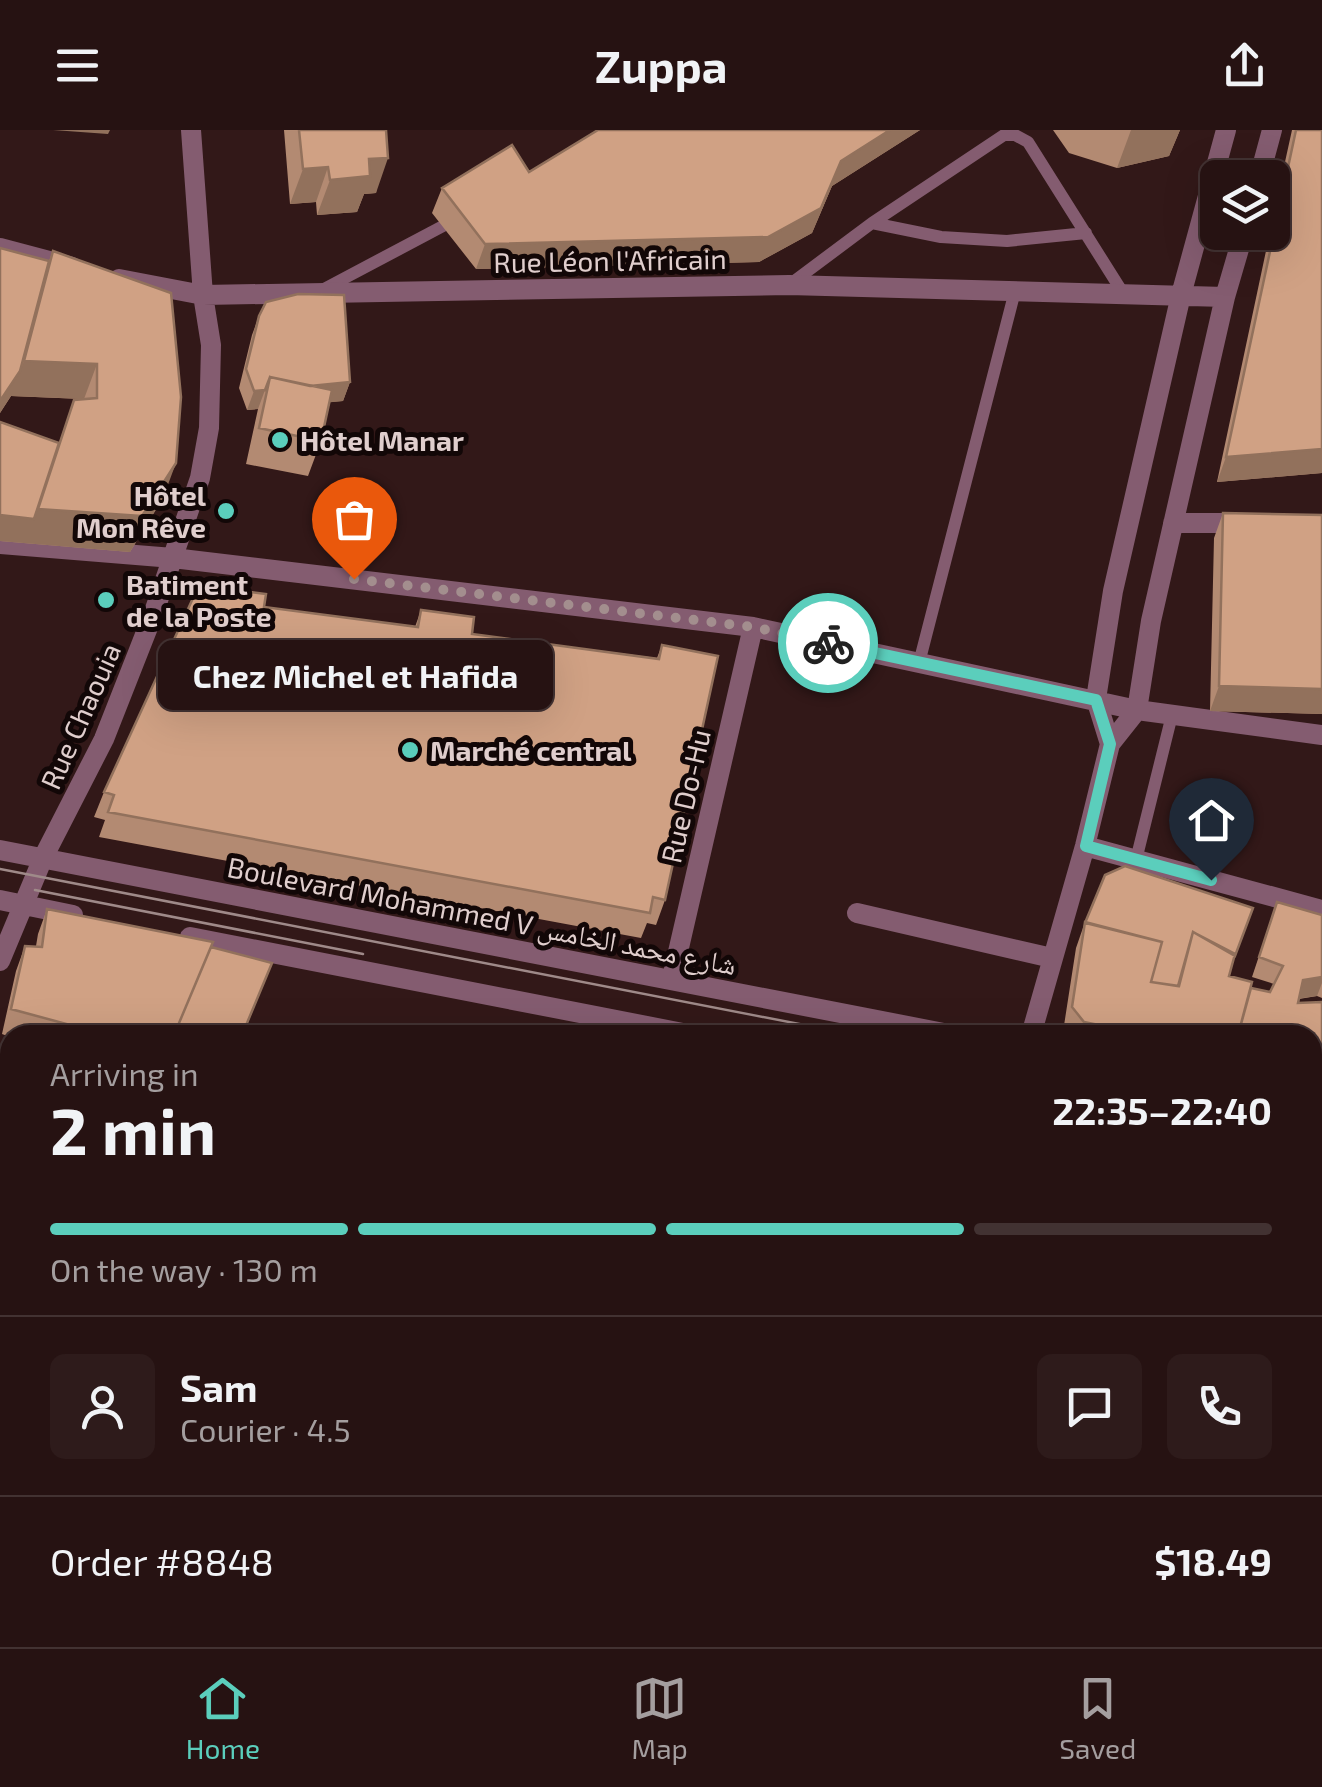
<!DOCTYPE html>
<html lang="en">
<head>
<meta charset="utf-8">
<style>
	:root { --surface:#261212; --page:#2e1b1b; --text:#f1f3f6; --muted:#a49e9f; --line:#423232; --accent:#5bcebc }
	body { margin:0; font-family:"Exo 2","Noto Naskh Arabic",sans-serif; background:var(--page); color:var(--text); height:100vh; display:flex; flex-direction:column; font-size:38px; white-space:nowrap }
	* { box-sizing:border-box; margin:0 }
	p { font-size:32px; color:var(--muted) }
	.icon { flex:none; width:55px; height:55px; fill:none; stroke:currentColor; stroke-width:2; stroke-linecap:round; stroke-linejoin:round }
	.map { position:relative; flex:1; overflow:hidden }
	.panel { position:absolute; left:0px; top:895px; width:1322px; height:622px; display:flex; flex-direction:column; background:var(--surface); border-radius:30px 30px 0 0; box-shadow:0 10px 40px #0002,0 0 0 2px var(--line) }
	.panel>* { flex:none }
	.tools { position:absolute; left:1200px; top:30px; display:grid; gap:20px }
	.tools a { display:grid; place-items:center; width:90px; height:90px; border-radius:15px; background:var(--surface); box-shadow:0 10px 40px #0002,0 0 0 2px var(--line); font-size:50px }
	.pin { position:absolute; display:grid; place-items:center; width:85px; height:85px; color:#fff; margin:-102px -42px; border-radius:50% 50% 50% 0; rotate:-45deg; box-shadow:0 0 10px #0007 }
	.pin .icon { rotate:45deg }
	.courier { position:absolute; display:grid; place-items:center; width:100px; height:100px; margin:-50px; border:8px solid #5bcebc; border-radius:50%; background:#fff; color:#222; box-shadow:0 2px 12px #0007 }
	.bubble { position:absolute; height:70px; border-radius:15px; background:var(--surface); box-shadow:0 10px 40px #0002,0 0 0 2px var(--line); font-size:32px; font-weight:700; line-height:70px; text-align:center }
	.overview em { font-style:normal; font-weight:700 }
	.overview div { display:flex; flex-direction:column-reverse }
	.overview { display:flex; align-items:center; justify-content:space-between; height:170px; padding:0 50px }
	h1 { font-size:65px; font-weight:700; line-height:75px }
	.bar { display:grid; grid-template-columns:repeat(4,1fr); gap:15px 10px; align-content:center; height:120px; padding:0 50px }
	.bar i { height:12px; border-radius:8px; background:var(--line) }
	.bar .on { background:var(--accent) }
	.bar p { grid-column:span 4 }
	.line { display:flex; align-items:center; gap:25px; padding:0 50px; border-top:2px solid var(--line) }
	.line div { flex:1 }
	.round { display:grid; place-items:center; flex:none; width:105px; height:105px; border-radius:15px; background:var(--page) }
	header { display:flex; justify-content:space-between; align-items:center; height:130px; padding:0 50px; background:var(--surface); font-size:45px; font-weight:700 }
	.tabs { display:flex; justify-content:space-around; align-items:center; height:140px; border-top:2px solid var(--line); background:var(--surface); font-size:28px; color:var(--muted) }
	.tabs a { display:grid; justify-items:center; gap:5px }
	.tabs .on { color:var(--accent) }
	.map>svg:first-child { display:block }
	.lines { fill:none; stroke-linecap:round; stroke-linejoin:round }
	.lane { stroke:#845c70; stroke-width:12 }
	.street { stroke:#845c70; stroke-width:20 }
	.tram { stroke:#9f8a89; stroke-width:2.5 }
	.wall { fill:#b38a72 }
	.shaded-wall { fill:#92715c }
	.building { fill:#d0a184; stroke:#92715c; stroke-width:2.5 }
	.done { stroke:#a38e8e; stroke-width:10; stroke-dasharray:0 18 }
	.route { stroke:#5bcebc; stroke-width:12 }
	.poi-dot { fill:#5bcebc; stroke:#120707; stroke-width:4 }
	.labels { text-anchor:middle; dominant-baseline:central; stroke-width:10; stroke-linejoin:round; paint-order:stroke }
	.street-label { font-size:28px; fill:#e0cecd; stroke:#120707 }
	.poi-label { font-size:28px; font-weight:bold; fill:#e0cecd; stroke:#120707; text-anchor:start }
</style>
</head>
<body>
<header><svg class="icon" aria-label="menu" viewBox="0 0 24 24"><path d="M4 6h16M4 12h16M4 18h16"/></svg>Zuppa<svg class="icon" aria-label="share" viewBox="0 0 24 24"><path d="M12 15V3M7 8l5-5 5 5M5 13v7h14v-7"/></svg></header>
<div class="map">
<svg width="1322" height="1517" viewBox="0 0 1322 1517">
	<rect width="100%" height="100%" fill="#321818"/>
	<g class="lines">
		<path class="lane" d="M 872,93 L 941,107 L 1007,111 L 1086,103
			M 789,155 L 872,93 L 1004,5 L 1015,5 L 1028,12 L 1123,163
			M 324,159 L 443,96
			M 919,533 L 1015,161
			M 1136,730 L 1172,585"/>
		<path class="street" d="M 1259,48 L 1272,0
			M 0,118 L 72,137
			M 119,149 L 203,165 L 789,155 L 1225,167
			M 1173,393 L 1246,393
			M 0,414 L 173,428 L 753,497 L 1137,580 L 1322,605
			M 1110,614 L 1096,569 L 1113,461 L 1181,165 L 1226,0
			M 1085,716 L 1322,780
			M 0,720 L 954,905
			M 0,770 L 73,785
			M 857,783 L 1052,828
			M 190,807 L 693,905
			M 0,831 L 43,728 L 104,609 L 154,482 L 200,348 L 209,298 L 211,215 L 203,165 L 191,0
			M 672,848 L 753,497
			M 1031,905 L 1085,716 L 1110,614 L 1137,580 L 1151,491 L 1225,167 L 1244,102
			M 1312,978 L 1322,980
			M 1312,1023 L 1322,1025
			M 0,1359 L 10,1362
			M 386,1508 L 396,1517
			M 526,1508 L 561,1517
			M 18,1517 L 22,1508
			M 898,1517 L 900,1508"/>
		<path class="tram" d="M 0,739 L 856,905
			M 35,760 L 363,824
			M 1312,1006 L 1322,1008"/>
	</g>
	<path class="wall" d="M 284,0 L 386,0 L 376,63 L 364,64 L 357,82 L 317,85 L 316,72 L 290,74 Z
		M 598,0 L 920,0 L 832,56 L 812,103 L 759,132 L 476,139 L 432,83 L 442,58 L 529,42 Z
		M 1053,0 L 1180,0 L 1169,26 L 1117,38 L 1069,23 Z
		M 1292,0 L 1322,0 L 1322,343 L 1217,352 L 1270,102 L 1272,102 L 1272,91 Z
		M 0,118 L 49,131 L 53,121 L 163,368 L 130,422 L 0,411 L 0,292 L 59,313 L 74,270 L 82,269 L 11,266 L 0,283 Z
		M 259,186 L 350,252 L 343,271 L 330,272 L 321,311 L 308,346 L 246,334 L 258,279 L 247,280 L 239,258 L 252,205 Z
		M 1223,383 L 1322,385 L 1322,584 L 1210,581 L 1214,408 Z
		M 264,477 L 415,497 L 421,480 L 472,504 L 657,528 L 662,515 L 665,770 L 656,795 L 647,793 L 641,808 L 99,707 L 105,690 L 94,687 L 104,662 Z
		M 1277,772 L 1322,785 L 1322,868 L 1317,866 L 1299,869 L 1298,873 L 1322,872 L 1322,966 L 1312,964 L 1312,905 L 1065,905 L 1063,902 L 1076,818 L 1085,792 L 1234,830 L 1229,846 L 1251,858 L 1270,862 L 1274,854 L 1252,847 Z
		M 47,779 L 272,833 L 243,905 L 10,905 L 10,907 L 2,904 L 16,841 L 25,816 L 36,816 L 38,804 Z
		M 0,1179 L 10,1181 L 10,1341 L 0,1338 Z
		M 84,1508 L 318,1508 L 330,1517 L 81,1517 Z"/>
	<path class="shaded-wall" d="M 53,0 L 110,0 L 108,4 Z
		M 890,0 L 920,0 L 832,56 L 812,103 L 759,132 L 476,139 L 485,114 L 841,31 Z
		M 1131,0 L 1180,0 L 1169,26 L 1117,38 Z
		M 388,28 L 376,63 L 364,64 L 357,82 L 317,85 L 330,50 L 369,29 Z
		M 328,37 L 316,72 L 290,74 L 303,39 Z
		M 24,231 L 97,234 L 84,269 L 11,266 L 0,283 L 0,271 L 20,241 Z
		M 350,252 L 343,271 L 263,279 L 267,260 Z
		M 265,260 L 258,279 L 247,280 L 254,261 Z
		M 1322,319 L 1322,343 L 1217,352 L 1226,327 Z
		M 176,333 L 163,368 L 130,422 L 0,411 L 0,385 L 38,379 Z
		M 1219,556 L 1322,559 L 1322,584 L 1210,581 Z
		M 1322,847 L 1322,853 L 1317,866 L 1296,869 L 1303,850 Z"/>
	<path class="building" d="M 299,0 L 386,0 L 388,28 L 369,29 L 370,46 L 330,50 L 328,37 L 303,39 Z
		M 598,0 L 890,0 L 841,31 L 821,78 L 768,107 L 485,114 L 442,58 L 512,15 L 529,42 Z
		M 1296,0 L 1322,0 L 1322,319 L 1226,327 Z
		M 0,118 L 49,131 L 20,241 L 0,271 Z
		M 53,121 L 171,163 L 181,267 L 176,333 L 142,386 L 38,379 L 74,270 L 97,268 L 97,234 L 24,231 Z
		M 298,164 L 344,165 L 350,252 L 310,256 L 270,247 L 265,260 L 254,261 L 246,239 L 259,186 L 266,172 Z
		M 270,247 L 332,260 L 321,311 L 259,298 Z
		M 0,292 L 59,313 L 34,389 L 0,385 Z
		M 1223,383 L 1322,385 L 1322,559 L 1219,556 Z
		M 199,455 L 266,464 L 264,477 L 418,497 L 421,480 L 474,487 L 472,504 L 659,529 L 662,515 L 718,526 L 665,770 L 653,767 L 650,783 L 108,682 L 114,665 L 104,662 Z
		M 1125,736 L 1253,778 L 1235,826 L 1193,802 L 1178,856 L 1151,852 L 1162,812 L 1085,793 L 1105,745 Z
		M 1277,772 L 1322,785 L 1322,847 L 1303,850 L 1298,873 L 1322,872 L 1322,945 L 1312,944 L 1312,905 L 1238,905 L 1251,858 L 1270,862 L 1283,836 L 1259,827 Z
		M 47,779 L 213,812 L 174,905 L 107,905 L 11,879 L 25,816 L 42,817 Z
		M 1085,792 L 1162,812 L 1151,852 L 1179,856 L 1193,802 L 1235,824 L 1229,846 L 1252,852 L 1238,905 L 1148,905 L 1084,892 L 1072,877 Z
		M 211,817 L 272,833 L 242,905 L 174,905 Z
		M 691,895 L 722,905 L 684,905 Z
		M 0,1179 L 10,1181 L 10,1313 L 0,1310 Z
		M 1312,1402 L 1322,1404 L 1322,1517 L 1123,1517 L 1125,1508 L 1312,1508 Z
		M 96,1508 L 318,1508 L 330,1517 L 111,1517 Z
		M 936,1508 L 1014,1508 L 1012,1517 L 934,1517 Z"/>
	<g class="lines">
		<path class="done" d="M 354,449 L 753,497 L 828,513"/>
		<path class="route" d="M 828,513 L 1096,570 L 1110,614 L 1086,716 L 1211,750"/>
	</g>
	<g class="poi-dot">
		<circle cx="280" cy="310" r="10"/>
		<circle cx="226" cy="381" r="10"/>
		<circle cx="106" cy="470" r="10"/>
		<circle cx="410" cy="620" r="10"/>
	</g>
	<g class="labels">
		<g class="street-label">
			<text transform="translate(610 130) rotate(-1)">Rue Léon l'Africain</text>
			<text transform="translate(80 586) rotate(-66)">Rue Chaouia</text>
			<text transform="translate(685 666) rotate(-77)">Rue Do-Hu</text>
			<text transform="translate(482 785) rotate(11)">Boulevard Mohammed V شارع محمد الخامس</text>
		</g>
		<g class="poi-label">
			<text x="300" y="310">Hôtel Manar</text>
			<text x="206" y="365" text-anchor="end">Hôtel<tspan x="206" dy="32">Mon Rêve</tspan></text>
			<text x="126" y="454">Batiment<tspan x="126" dy="32">de la Poste</tspan></text>
			<text x="430" y="620">Marché central</text>
		</g>
	</g>
</svg>
<div class="tools">
<a><svg class="icon" aria-label="layers" viewBox="0 0 24 24"><path d="M12 4l9 5-9 5-9-5zM3 14l9 5 9-5"/></svg></a>
</div>
<div class="pin" style="left:354px;top:449px;background:#ea580c"><svg class="icon" aria-label="bag" viewBox="0 0 24 24"><path d="M5 8h14l-1 12H6zM9 8a3 3 0 0 1 6 0"/></svg></div>
<div class="pin" style="left:1211px;top:750px;background:#1f2937"><svg class="icon" aria-label="home" viewBox="0 0 24 24"><path d="M3 11l9-7 9 7M6 9v11h12V9"/></svg></div>
<div class="courier" style="left:828px;top:513px"><svg class="icon" aria-label="bike" viewBox="0 0 24 24"><circle cx="6" cy="16" r="4"/><circle cx="18" cy="16" r="4"/><path d="M6 16l4-8h5l3 8M10 8l3 8H6M13 5h3"/></svg></div>
<div class="bubble" style="left:158px;top:510px;width:395px">Chez Michel et Hafida</div>
<section class="panel">
<div class="overview"><div><h1>2 min</h1><p>Arriving in</p></div><em>22:35–22:40</em></div>
<div class="bar"><i class="on"></i><i class="on"></i><i class="on"></i><i></i><p>On the way · 130 m</p></div>
<div class="line" style="height:180px"><a class="round"><svg class="icon" aria-label="person" viewBox="0 0 24 24"><circle cx="12" cy="8" r="4"/><path d="M4 21q1-7 8-7t8 7"/></svg></a><div><b>Sam</b><p>Courier · 4.5</p></div><a class="round"><svg class="icon" aria-label="chat" viewBox="0 0 24 24"><path d="M4 5h16v11H9l-5 4z"/></svg></a><a class="round"><svg class="icon" aria-label="phone" viewBox="0 0 24 24"><path d="M5 4h4l2 5-3 2q2 4 5 5l2-3 5 2v4C11 20 4 13 5 4z"/></svg></a></div>
<div class="line" style="height:130px"><div>Order #8848</div><b>$18.49</b></div>
</section>
</div>
<nav class="tabs">
<a class="on"><svg class="icon" aria-label="home" viewBox="0 0 24 24"><path d="M3 11l9-7 9 7M6 9v11h12V9"/></svg>Home</a>
<a><svg class="icon" aria-label="map" viewBox="0 0 24 24"><path d="M3 6l6-2 6 2 6-2v14l-6 2-6-2-6 2zM9 4v14M15 6v14"/></svg>Map</a>
<a><svg class="icon" aria-label="saved" viewBox="0 0 24 24"><path d="M7 4h10v16l-5-4-5 4z"/></svg>Saved</a>
</nav>
</body>
</html>
